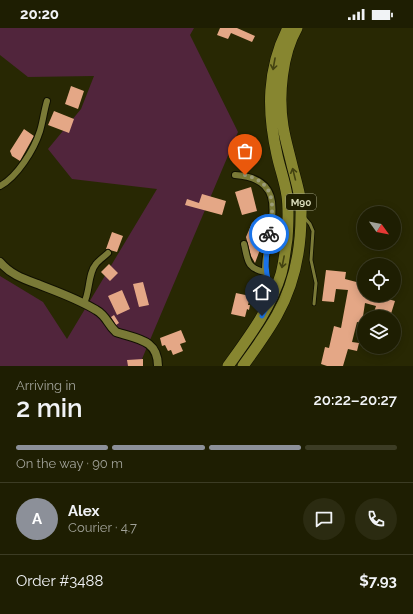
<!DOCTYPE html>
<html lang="en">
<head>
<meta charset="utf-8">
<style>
	:root { --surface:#1e1e02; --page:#2b2b11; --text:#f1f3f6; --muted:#a1a299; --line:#3c3c24; --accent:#8c9099 }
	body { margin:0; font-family:Raleway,sans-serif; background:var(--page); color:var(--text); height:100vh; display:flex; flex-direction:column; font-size:15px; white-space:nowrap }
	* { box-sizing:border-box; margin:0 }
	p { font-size:13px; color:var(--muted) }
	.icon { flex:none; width:22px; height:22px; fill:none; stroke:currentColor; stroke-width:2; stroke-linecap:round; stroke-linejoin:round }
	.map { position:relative; height:338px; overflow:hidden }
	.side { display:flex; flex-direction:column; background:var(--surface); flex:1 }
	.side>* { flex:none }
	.needle { width:26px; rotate:123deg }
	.controls { position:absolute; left:357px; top:178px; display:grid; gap:8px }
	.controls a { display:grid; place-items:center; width:44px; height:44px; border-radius:50%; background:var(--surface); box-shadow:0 2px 10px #0003,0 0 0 1px var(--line); font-size:20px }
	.pin { position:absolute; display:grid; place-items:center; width:34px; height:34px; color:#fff; margin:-41px -17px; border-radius:50% 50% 50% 0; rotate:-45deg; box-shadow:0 0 4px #0007 }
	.pin .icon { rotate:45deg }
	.courier { position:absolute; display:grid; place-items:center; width:40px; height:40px; margin:-20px; border:3px solid #1a73e8; border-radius:50%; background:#fff; color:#222; box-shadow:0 1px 5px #0007 }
	.summary em { font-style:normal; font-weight:600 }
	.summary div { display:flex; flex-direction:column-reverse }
	.summary { display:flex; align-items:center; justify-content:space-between; height:68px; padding:0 16px }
	h1 { font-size:26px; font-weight:600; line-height:30px }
	.bar { display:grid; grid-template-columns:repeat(4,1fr); gap:6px 4px; align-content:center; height:48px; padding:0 16px }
	.bar i { height:5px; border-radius:3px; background:var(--line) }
	.bar .on { background:var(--accent) }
	.bar p { grid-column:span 4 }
	.line { display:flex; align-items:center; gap:10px; padding:0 16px; border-top:1px solid var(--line) }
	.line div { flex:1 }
	.round { display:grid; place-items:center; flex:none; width:42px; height:42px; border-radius:21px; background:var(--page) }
	.status { display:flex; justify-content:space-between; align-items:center; height:28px; padding:0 20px; background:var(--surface); direction:ltr }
	.status svg { height:11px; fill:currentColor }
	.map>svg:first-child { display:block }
	.green { fill:#51253c }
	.building { fill:#e4a786 }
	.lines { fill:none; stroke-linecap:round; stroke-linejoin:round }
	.service-casing { stroke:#101000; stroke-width:4.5 }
	.minor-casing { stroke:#101000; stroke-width:8 }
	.tertiary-casing { stroke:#101000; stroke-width:10 }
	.motorway-casing { stroke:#101000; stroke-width:12 }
	.service { stroke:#7a7a37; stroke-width:3 }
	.minor { stroke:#7a7a37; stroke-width:6 }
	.tertiary { stroke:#7a7a37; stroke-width:8 }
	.motorway { stroke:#878630; stroke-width:11 }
	.oneway { stroke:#434211 }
	.done { stroke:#9b9c79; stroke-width:4; stroke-dasharray:0 7.2 }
	.route { stroke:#1a73e8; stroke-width:5 }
	.labels { text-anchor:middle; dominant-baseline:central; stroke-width:4; stroke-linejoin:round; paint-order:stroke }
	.shield { fill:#1f1e00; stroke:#a1a282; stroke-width:1 }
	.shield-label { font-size:10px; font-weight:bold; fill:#d9dbb9 }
</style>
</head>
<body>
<div class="status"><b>20:20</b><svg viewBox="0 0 49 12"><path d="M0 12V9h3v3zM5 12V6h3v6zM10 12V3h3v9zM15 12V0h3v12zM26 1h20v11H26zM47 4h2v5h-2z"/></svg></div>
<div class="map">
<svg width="413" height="338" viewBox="0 0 413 338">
	<rect width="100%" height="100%" fill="#282803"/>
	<path class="green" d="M 0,0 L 194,0 L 190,7 L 238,104 L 139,338 L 0,338 L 0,248 L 43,274 L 67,311 L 157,161 L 72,151 L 48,121 L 81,81 L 94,48 L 28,49 L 0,27 Z"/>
	<path class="building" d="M 220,0 L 237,0 L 255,8 L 252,14 L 231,5 L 228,11 L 217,7 Z
		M 71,58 L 84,63 L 78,81 L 65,76 Z
		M 54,83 L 74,91 L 69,105 L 48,97 Z
		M 24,101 L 34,108 L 20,133 L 12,128 L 10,123 Z
		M 251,159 L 257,183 L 242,187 L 235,164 Z
		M 202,166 L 226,173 L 222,187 L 185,177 L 187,171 L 199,175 Z
		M 264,191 L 267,193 L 264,211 L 255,235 L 251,228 L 246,209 L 252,195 L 257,192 Z
		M 112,204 L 123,208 L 117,224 L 106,221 Z
		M 109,236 L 118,245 L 110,253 L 101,244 Z
		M 326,242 L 346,244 L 345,251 L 364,256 L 364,267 L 374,267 L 395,273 L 390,289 L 374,284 L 376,278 L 365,275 L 362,295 L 357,294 L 352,314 L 359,315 L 357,323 L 348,321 L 343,338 L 327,338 L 321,336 L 325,319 L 329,320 L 334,298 L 341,300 L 348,262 L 336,261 L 334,274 L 322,273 Z
		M 143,254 L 149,277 L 139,279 L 133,256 Z
		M 122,262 L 130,281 L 117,287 L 108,268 Z
		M 236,265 L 250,268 L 248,277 L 250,277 L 249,282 L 247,281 L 245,289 L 231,286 Z
		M 114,287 L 119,295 L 116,297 L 111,289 Z
		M 181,302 L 186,314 L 180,316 L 183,323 L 173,327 L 171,322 L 168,323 L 165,317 L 162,318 L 160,310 Z
		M 143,331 L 143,338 L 128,338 L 127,332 Z"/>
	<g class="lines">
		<g class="service-casing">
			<path id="service" d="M 304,189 L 310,196 L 313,203 L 311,232 L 316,255 L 314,276"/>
		</g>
		<g class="minor-casing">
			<path id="minor" d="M 235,147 C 296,151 264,205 265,243 C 266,251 270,259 273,266
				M 0,158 C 17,149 34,122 40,103 C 43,93 44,83 47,73
				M 244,216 C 248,232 246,240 265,244
				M 84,275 C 90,264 88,245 96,236 C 99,232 104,229 108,225"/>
		</g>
		<g class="tertiary-casing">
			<path id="tertiary" d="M 0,234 C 11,247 24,251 40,257 C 58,264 78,271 96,282 C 107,288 107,296 116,304 C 136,311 158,311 158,338"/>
		</g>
		<g class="motorway-casing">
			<path id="motorway" d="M 228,338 C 248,310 271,280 281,246 C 284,235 285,223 287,211 C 288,197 289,182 287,168 C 285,154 280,141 277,127 C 267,83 267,41 288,0
				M 243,338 C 255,321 267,305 277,287 C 294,257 301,222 301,187 C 302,170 296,153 292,137 C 289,124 285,111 283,98 C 278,68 282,26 297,0"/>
		</g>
		<use href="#service" class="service"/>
		<use href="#minor" class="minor"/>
		<use href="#tertiary" class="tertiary"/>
		<use href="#motorway" class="motorway"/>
	</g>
	<defs><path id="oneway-shaft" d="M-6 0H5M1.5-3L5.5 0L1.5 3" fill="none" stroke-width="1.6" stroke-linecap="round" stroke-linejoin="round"/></defs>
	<g class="oneway">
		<use href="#oneway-shaft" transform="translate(274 36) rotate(100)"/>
		<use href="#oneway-shaft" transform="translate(294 146) rotate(-104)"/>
		<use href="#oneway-shaft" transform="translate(283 234) rotate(101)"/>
	</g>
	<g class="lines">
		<path class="done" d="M 245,147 C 277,155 274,179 269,206"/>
		<path class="route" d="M 262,288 L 273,266 C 263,242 266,231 269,206"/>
	</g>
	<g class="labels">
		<rect class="shield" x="286" y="166" width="30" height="16" rx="3"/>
		<g class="shield-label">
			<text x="301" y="174">M90</text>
		</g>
	</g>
</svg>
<div class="controls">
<a><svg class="needle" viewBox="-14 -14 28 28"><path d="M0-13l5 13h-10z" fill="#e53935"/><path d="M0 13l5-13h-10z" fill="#a1a299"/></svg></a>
<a><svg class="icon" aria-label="locate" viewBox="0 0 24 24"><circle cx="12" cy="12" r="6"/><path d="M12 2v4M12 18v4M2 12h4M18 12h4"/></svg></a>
<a><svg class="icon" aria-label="layers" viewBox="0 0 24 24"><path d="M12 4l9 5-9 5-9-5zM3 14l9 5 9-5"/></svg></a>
</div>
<div class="pin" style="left:245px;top:147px;background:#ea580c"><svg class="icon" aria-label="bag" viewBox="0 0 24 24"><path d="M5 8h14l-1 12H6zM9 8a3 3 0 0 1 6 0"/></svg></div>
<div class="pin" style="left:262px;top:288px;background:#1f2937"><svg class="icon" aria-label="home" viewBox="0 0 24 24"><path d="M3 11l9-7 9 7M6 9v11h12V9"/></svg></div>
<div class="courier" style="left:269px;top:206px"><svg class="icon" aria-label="bike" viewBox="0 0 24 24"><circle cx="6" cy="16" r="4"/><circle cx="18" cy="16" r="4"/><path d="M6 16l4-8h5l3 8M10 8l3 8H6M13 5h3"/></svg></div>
</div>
<section class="side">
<div class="summary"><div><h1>2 min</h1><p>Arriving in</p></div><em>20:22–20:27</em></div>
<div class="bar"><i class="on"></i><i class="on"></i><i class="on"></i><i></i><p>On the way · 90 m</p></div>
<div class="line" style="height:72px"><b class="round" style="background:var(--accent);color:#fff">A</b><div><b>Alex</b><p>Courier · 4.7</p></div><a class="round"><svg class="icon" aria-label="chat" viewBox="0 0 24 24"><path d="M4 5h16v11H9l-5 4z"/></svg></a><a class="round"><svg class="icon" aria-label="phone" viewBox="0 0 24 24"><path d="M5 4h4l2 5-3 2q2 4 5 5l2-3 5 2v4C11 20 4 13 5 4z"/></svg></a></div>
<div class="line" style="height:52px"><div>Order #3488</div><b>$7.93</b></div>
</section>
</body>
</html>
